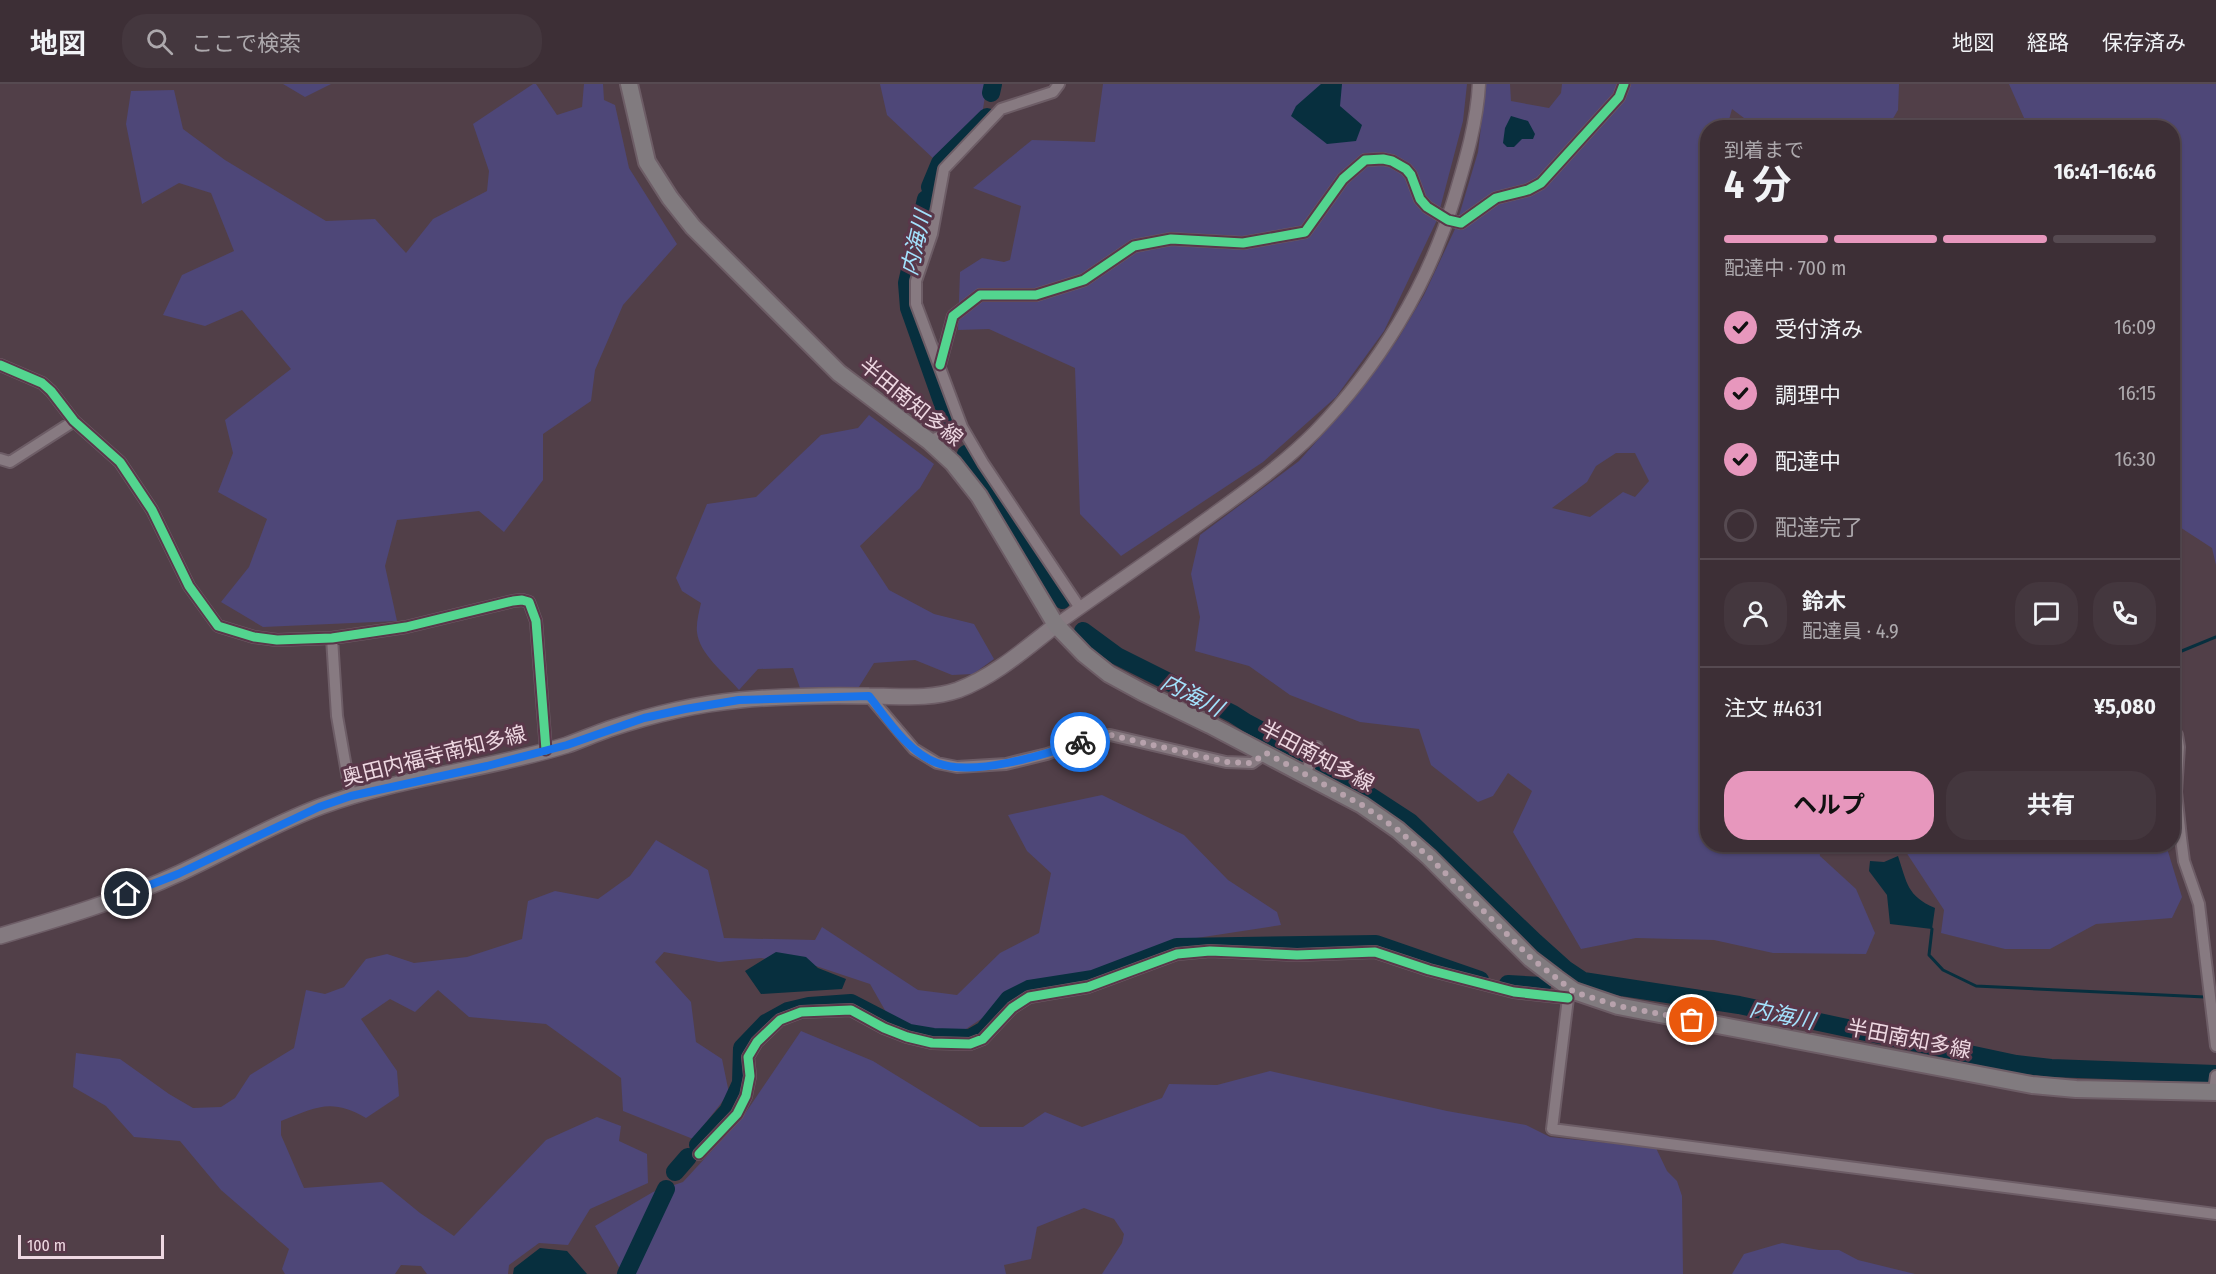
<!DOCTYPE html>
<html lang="ja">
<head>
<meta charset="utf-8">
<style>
	:root { --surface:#3d2f36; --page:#44373e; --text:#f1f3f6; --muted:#ada9ad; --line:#564a51; --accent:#e797bd }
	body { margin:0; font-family:"Fira Sans Condensed","Noto Sans JP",sans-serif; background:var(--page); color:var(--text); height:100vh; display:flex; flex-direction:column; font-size:22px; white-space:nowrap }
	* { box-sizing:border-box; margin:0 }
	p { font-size:20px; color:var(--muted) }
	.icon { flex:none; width:33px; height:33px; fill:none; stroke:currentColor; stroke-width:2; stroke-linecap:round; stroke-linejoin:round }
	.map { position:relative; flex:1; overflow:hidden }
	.panel { position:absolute; left:1700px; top:36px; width:480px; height:732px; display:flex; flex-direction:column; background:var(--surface); border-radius:24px; box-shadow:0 2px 4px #0004,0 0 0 2px var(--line) }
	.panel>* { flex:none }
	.scale { position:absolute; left:18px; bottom:15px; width:146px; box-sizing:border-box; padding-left:6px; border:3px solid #eed8e2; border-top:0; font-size:16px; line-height:21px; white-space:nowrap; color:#eed8e2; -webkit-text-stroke:4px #593749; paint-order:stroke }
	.pin { position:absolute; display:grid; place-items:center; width:51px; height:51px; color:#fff; margin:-26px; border:3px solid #fff; border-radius:50%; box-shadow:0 2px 6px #0007 }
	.courier { position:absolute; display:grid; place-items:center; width:60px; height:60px; margin:-30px; border:4px solid #1a73e8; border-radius:50%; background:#fff; color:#222; box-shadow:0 2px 8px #0007 }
	.headline em { font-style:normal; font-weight:700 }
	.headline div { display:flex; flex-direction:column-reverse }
	.headline { display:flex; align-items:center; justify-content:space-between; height:102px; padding:0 24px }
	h1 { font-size:39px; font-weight:700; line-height:45px }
	.bar { display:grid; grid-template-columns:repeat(4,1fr); gap:9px 6px; align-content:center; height:72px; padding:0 24px }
	.bar i { height:8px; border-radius:4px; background:var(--line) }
	.bar .current { background:var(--accent) }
	.bar p { grid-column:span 4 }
	.line { display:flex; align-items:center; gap:15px; padding:0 24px; border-top:2px solid var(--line) }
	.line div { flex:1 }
	.round { display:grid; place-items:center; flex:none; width:63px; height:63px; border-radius:24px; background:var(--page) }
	ol { padding:0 24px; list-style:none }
	li { display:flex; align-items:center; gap:18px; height:66px }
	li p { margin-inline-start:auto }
	li .icon { padding:6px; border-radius:50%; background:var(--accent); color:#111; stroke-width:4 }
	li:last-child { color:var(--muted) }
	li i { width:33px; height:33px; border:3px solid var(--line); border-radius:50% }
	.action { display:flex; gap:12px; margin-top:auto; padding:12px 24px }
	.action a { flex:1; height:69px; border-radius:24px; background:var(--accent); color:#111; font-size:24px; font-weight:700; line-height:69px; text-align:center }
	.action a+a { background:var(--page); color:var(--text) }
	header { display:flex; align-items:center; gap:36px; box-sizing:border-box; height:84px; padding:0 30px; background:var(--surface); border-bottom:2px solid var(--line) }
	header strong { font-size:28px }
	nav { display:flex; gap:33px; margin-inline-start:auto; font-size:21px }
	.search { width:420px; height:54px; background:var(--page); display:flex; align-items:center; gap:15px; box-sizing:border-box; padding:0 21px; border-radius:24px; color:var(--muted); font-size:22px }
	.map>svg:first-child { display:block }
	.green { fill:#4e4778; fill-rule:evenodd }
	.water { fill:#072f3e }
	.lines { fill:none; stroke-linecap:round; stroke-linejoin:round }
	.stream { stroke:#072f3e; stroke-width:3 }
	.river { stroke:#072f3e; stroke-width:18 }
	.minor-casing { stroke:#6d5d66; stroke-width:14 }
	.tertiary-casing { stroke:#6d5d66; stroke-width:15 }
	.secondary-casing { stroke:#6d5d66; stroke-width:18 }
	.primary-casing { stroke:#6d5d66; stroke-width:20 }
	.minor { stroke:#877a81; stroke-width:10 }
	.tertiary { stroke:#877a81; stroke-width:12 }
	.secondary { stroke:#847a80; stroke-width:15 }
	.primary { stroke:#817b7f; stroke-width:16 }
	.cycleway-casing { stroke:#593749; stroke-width:13 }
	.cycleway { stroke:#53d58f; stroke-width:9 }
	.done { stroke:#b7a2ac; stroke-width:6; stroke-dasharray:0 10.8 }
	.route { stroke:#1a73e8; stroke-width:8 }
	.labels { text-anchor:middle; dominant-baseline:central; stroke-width:6; stroke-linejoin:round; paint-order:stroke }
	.street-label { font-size:21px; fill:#eed8e2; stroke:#593749 }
	.water-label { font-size:22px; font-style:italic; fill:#a3e2fd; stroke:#593749 }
</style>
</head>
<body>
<header>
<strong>地図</strong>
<div class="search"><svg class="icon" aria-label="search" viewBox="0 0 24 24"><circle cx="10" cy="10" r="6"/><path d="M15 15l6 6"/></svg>ここで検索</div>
<nav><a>地図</a><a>経路</a><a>保存済み</a></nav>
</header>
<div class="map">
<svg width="2216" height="1190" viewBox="0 0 2216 1190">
	<rect width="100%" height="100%" fill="#513f48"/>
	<path class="green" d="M 283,0 L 331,0 L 305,13 Z
		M 533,0 L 536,0 L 557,31 L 582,23 L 584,0 L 603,0 L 604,16 L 615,21 L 629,84 L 677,160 L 623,221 L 595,286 L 591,317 L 543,350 L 543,396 L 504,448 L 479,427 L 397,436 L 385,482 L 397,537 L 263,543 L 221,518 L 249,483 L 267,435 L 218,408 L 233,369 L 225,336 L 291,285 L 242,226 L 205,242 L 163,231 L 182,191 L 234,167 L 211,109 L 179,99 L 142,120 L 126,40 L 131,7 L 174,6 L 183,45 L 225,76 L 326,137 L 375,135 L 406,169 L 433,135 L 487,107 L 489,87 L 473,40 Z
		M 880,0 L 987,0 L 982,31 L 936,77 L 887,31 Z
		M 1103,0 L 1467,0 L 1463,37 L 1437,136 L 1384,247 L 1336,313 L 1263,378 L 1121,472 L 1080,430 L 1075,284 L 989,245 L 958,246 L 960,188 L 982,174 L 1004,178 L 1010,176 L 1021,122 L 973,104 L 1032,56 L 1095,58 Z
		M 1486,0 L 1510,0 L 1511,17 L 1549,24 L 1561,9 L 1562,0 L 1899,0 L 1898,26 L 1888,43 L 1756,43 L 1732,25 L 1727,43 L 1707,44 L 1707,760 L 1819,761 L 1820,772 L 1856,805 L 1875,849 L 1866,870 L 1773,869 L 1714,856 L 1636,854 L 1581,865 L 1513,748 L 1532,707 L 1508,689 L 1493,712 L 1478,718 L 1431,681 L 1419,645 L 1360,638 L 1290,611 L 1249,582 L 1195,567 L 1200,533 L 1191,490 L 1200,451 L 1299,377 L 1347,323 L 1398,255 L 1424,211 L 1455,145 L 1478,68 ZM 1616,369 L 1635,369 L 1649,397 L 1635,413 L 1623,408 L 1590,433 L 1552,424 L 1587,398 L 1596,382 Z
		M 2009,0 L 2216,0 L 2216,481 L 2212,464 L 2172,438 L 2172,44 L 2028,43 Z
		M 869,331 L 934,380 L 920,404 L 860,462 L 889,506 L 934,530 L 974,540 L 994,575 L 973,590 L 952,591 L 915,576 L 874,579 L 857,606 L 800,604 L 793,584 L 758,585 L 739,606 C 725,589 699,570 697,548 C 696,539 699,528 701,519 L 682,507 L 676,494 L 707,420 L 756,413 L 821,351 L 858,344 Z
		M 1102,711 L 1184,751 L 1228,796 L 1277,828 L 1281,841 L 1177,857 L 1102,885 L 1028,900 L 1008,910 L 990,929 L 960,949 L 924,947 L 890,935 L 870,900 L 816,882 L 761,874 L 719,878 L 664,868 L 655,878 L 691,918 L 696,958 L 722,975 L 729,1009 L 693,1055 L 623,1027 L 621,994 L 546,940 L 469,933 L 438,906 L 415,928 L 390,915 L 361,935 L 397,987 L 399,1012 L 366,1034 C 331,1014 317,1023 281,1037 L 281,1051 L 304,1104 L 382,1098 L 420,1129 L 454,1152 L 546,1056 L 597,1033 L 621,1042 L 619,1057 L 647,1070 L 648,1099 L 590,1125 L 568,1161 L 539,1159 L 509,1181 L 508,1190 L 427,1190 L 421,1182 L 401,1181 L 395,1190 L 285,1190 L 282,1185 L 289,1165 L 221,1106 L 180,1057 L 134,1053 L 106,1022 L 73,1003 L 76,969 L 120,975 L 169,1010 L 193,1024 L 221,1023 L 235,1014 L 250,991 L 294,964 L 306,906 L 325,910 L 344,903 L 366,875 L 387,870 L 414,879 L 467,873 L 522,855 L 528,817 L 555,807 L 598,815 L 630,792 L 656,756 L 708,786 L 724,854 L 815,856 L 822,843 L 918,906 L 957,911 L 1000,869 L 1039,849 L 1051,789 L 1027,767 L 1008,731 Z
		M 1888,761 L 2166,761 L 2182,813 L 2172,834 L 2096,840 L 2050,865 L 2005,865 L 1941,849 L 1944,826 L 1906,768 Z
		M 801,947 L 873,977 L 980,1043 L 1023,1043 L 1045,1028 L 1082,1043 L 1162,1014 L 1169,1000 L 1217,1001 L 1270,987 L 1447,1027 L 1526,1041 L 1550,1053 L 1656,1064 L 1667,1087 L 1677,1097 L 1682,1112 L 1683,1190 L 1102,1190 L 1122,1159 L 1124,1150 L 1114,1135 L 1084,1124 L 1037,1143 L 1031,1175 L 1004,1181 L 1006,1190 L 623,1190 L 595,1142 L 653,1108 L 683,1098 L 742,1034 Z
		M 1782,1159 L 1819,1166 L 1839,1166 L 1858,1176 L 1915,1190 L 1732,1190 L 1744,1170 Z"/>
	<path class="water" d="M 1321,0 L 1342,0 L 1340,22 L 1362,41 L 1356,57 L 1327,60 L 1291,32 L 1296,22 Z
		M 1511,32 L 1528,37 L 1535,50 L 1533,55 L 1522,55 L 1514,63 L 1507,63 L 1503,59 L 1505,44 Z
		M 1898,772 C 1907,799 1907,812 1935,824 L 1932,845 L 1890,840 L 1887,811 L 1869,787 L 1870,777 L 1884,778 Z
		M 776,868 L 806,873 L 818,884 L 846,895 L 842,905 L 761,910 L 745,887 Z
		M 540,1164 L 567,1167 L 587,1190 L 513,1190 L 514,1184 Z"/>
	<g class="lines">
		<path class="stream" d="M 2172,571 L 2216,553
			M 1932,845 L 1929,871 L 1943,886 L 1976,902 L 2205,913"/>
		<path class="river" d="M 991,9 L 993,0
			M 930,103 L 940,79 L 987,33
			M 926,115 L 907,199 L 909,224 L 950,340
			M 966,370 L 1003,429 L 1062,516
			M 1083,547 L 1117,572 L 1233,630 L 1247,639 L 1304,669
			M 1318,678 L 1410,738 L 1535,858 L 1565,885 L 1583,897 L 1739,921 L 2016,980 L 2051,984 L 2216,990
			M 1508,900 L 1542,902
			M 698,1061 L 728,1027 L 741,999 L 742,964 L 766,939 L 788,927 L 809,922 L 851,919 L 909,949 L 933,953 L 970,954 L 984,946 L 1009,915 L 1029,905 L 1093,895 L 1177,863 L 1376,860 L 1480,896
			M 675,1088 L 688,1073
			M 626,1190 L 666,1105"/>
		<g class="minor-casing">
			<path id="minor" d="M 1059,0 L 1053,8 L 1001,25 L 944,85 L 932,150 L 916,197 L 916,220 L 962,343 L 983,379 L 1080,524
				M 0,281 L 42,299 L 51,307 L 74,337 L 120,378 L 152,426 L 189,502 L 218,542 L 254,553 L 277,556 L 332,554 L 406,543 L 513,517 L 522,516 L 529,518 L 536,537 L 546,666
				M 940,281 L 953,232 L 980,211 L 1036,211 L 1084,196 L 1134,162 L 1171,155 L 1243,159 L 1305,148 L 1343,95 L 1365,76 L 1383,75 L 1392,77 L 1406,85 L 1411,91 L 1420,115 L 1427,123 L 1448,136 L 1461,139 L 1496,114 L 1528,106 L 1541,99 L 1619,13 L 1624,0
				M 929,357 L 962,343
				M 0,375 L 10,378 L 74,337
				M 332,554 L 337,632 L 351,712
				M 869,612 L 914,665 L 937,679 L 957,683 L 1006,680 L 1047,670 L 1088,655 L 1110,651 L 1226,678 L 1252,679 L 1266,669
				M 2172,645 L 2177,651 L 2179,663 L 2176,708 L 2181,754 L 2184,777 L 2199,820 L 2216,962
				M 1305,690 L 1317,663
				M 1572,910 L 1568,914 L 1552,1045 L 2216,1130
				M 2214,1007 L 2216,992
				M 699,1070 L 737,1030 L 746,1012 L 750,992 L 748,973 L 757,958 L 780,936 L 801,928 L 851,926 L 884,944 L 907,953 L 932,959 L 970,960 L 983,955 L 1012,924 L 1029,913 L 1088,903 L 1177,870 L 1210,867 L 1297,871 L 1375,868 L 1429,886 L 1514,908 L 1568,914"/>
		</g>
		<g class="tertiary-casing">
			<path id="tertiary" d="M 1056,541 C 1108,504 1161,468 1212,431 C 1248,405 1284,379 1315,348 C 1378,283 1428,202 1454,115 C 1465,78 1477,39 1479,0"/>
		</g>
		<g class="secondary-casing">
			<path id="secondary" d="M 0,852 C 61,834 122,816 180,789 C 227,767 273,740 322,722 C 401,693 487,686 567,661 C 581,656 595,650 609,645 C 651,631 696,620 740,616 C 783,612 827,611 869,612 C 900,612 929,616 958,606 C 995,592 1025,565 1056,541"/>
		</g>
		<g class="primary-casing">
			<path id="primary" d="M 629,0 L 647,78 L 670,114 L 693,143 L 839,289 L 929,357 L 953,379 L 979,412 L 1056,541 L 1084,570 L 1109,590 L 1142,608 L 1210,641 L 1362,721 L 1398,746 L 1429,773 L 1531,875 L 1556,894 L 1574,907 L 1618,922 L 2032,1001 L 2076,1005 L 2216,1008"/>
		</g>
		<use href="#minor" class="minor"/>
		<use href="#tertiary" class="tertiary"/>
		<use href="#secondary" class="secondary"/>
		<use href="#primary" class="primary"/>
		<g class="cycleway-casing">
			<path id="cycleway" d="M 0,281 L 42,299 L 51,307 L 74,337 L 120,378 L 152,426 L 189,502 L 218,542 L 254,553 L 277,556 L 332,554 L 406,543 L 513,517 L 522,516 L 529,518 L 536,537 L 546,666
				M 940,281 L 953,232 L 980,211 L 1036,211 L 1084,196 L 1134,162 L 1171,155 L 1243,159 L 1305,148 L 1343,95 L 1365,76 L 1383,75 L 1392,77 L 1406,85 L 1411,91 L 1420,115 L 1427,123 L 1448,136 L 1461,139 L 1496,114 L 1528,106 L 1541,99 L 1619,13 L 1624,0
				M 699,1070 L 737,1030 L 746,1012 L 750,992 L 748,973 L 757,958 L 780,936 L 801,928 L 851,926 L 884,944 L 907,953 L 932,959 L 970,960 L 983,955 L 1012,924 L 1029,913 L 1088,903 L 1177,870 L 1210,867 L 1297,871 L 1375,868 L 1429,886 L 1514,908 L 1568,914"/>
		</g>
		<use href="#cycleway" class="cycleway"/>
	</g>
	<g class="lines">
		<path class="done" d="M 1080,658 L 1110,651 L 1226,678 L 1252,679 L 1266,669 L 1362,721 L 1398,746 L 1429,773 L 1531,874 L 1574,908 L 1618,922 L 1692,936"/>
		<path class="route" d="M 127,810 L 178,790 L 319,723 L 351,712 L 487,682 L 567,661 L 644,634 L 685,625 L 739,616 L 869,612 C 887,635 908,668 937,679 C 973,693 1045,671 1080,658"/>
	</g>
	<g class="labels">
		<g class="street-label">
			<text transform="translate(911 318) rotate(39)">半田南知多線</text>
			<text transform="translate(434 672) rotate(-14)">奥田内福寺南知多線</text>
			<text transform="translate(1317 672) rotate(28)">半田南知多線</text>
			<text transform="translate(1909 955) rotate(11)">半田南知多線</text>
		</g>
		<g class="water-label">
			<text transform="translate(916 159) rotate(-77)">内海川</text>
			<text transform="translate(1192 611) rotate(27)">内海川</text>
			<text transform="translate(1782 931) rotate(12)">内海川</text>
		</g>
	</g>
</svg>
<div class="scale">100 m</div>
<div class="pin" style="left:1692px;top:936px;background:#ea580c"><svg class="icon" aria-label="bag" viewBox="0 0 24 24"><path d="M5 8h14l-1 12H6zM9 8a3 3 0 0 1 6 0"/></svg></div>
<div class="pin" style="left:127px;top:810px;background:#1f2937"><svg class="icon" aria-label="home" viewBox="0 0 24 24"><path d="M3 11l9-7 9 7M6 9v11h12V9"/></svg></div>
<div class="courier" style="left:1080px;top:658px"><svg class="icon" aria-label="bike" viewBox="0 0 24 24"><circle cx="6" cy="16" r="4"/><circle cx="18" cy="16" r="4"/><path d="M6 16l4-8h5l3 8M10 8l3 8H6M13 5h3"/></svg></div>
<section class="panel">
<div class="headline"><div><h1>4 分</h1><p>到着まで</p></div><em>16:41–16:46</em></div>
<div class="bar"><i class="current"></i><i class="current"></i><i class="current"></i><i></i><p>配達中 · 700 m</p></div>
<ol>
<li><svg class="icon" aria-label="check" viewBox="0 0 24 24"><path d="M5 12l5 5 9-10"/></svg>受付済み<p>16:09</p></li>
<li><svg class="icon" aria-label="check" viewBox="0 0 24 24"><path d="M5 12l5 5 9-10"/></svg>調理中<p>16:15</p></li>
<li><svg class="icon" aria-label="check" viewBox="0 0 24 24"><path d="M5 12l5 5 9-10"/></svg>配達中<p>16:30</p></li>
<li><i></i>配達完了</li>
</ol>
<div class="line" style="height:108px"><a class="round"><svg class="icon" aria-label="person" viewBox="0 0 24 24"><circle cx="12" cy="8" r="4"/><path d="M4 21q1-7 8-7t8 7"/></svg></a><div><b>鈴木</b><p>配達員 · 4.9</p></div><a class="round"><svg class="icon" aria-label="chat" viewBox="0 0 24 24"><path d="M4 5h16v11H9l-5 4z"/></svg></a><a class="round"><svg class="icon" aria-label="phone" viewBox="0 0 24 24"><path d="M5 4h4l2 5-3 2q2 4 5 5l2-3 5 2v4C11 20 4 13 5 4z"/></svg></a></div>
<div class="line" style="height:78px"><div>注文 #4631</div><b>¥5,080</b></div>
<div class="action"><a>ヘルプ</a><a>共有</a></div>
</section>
</div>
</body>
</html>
